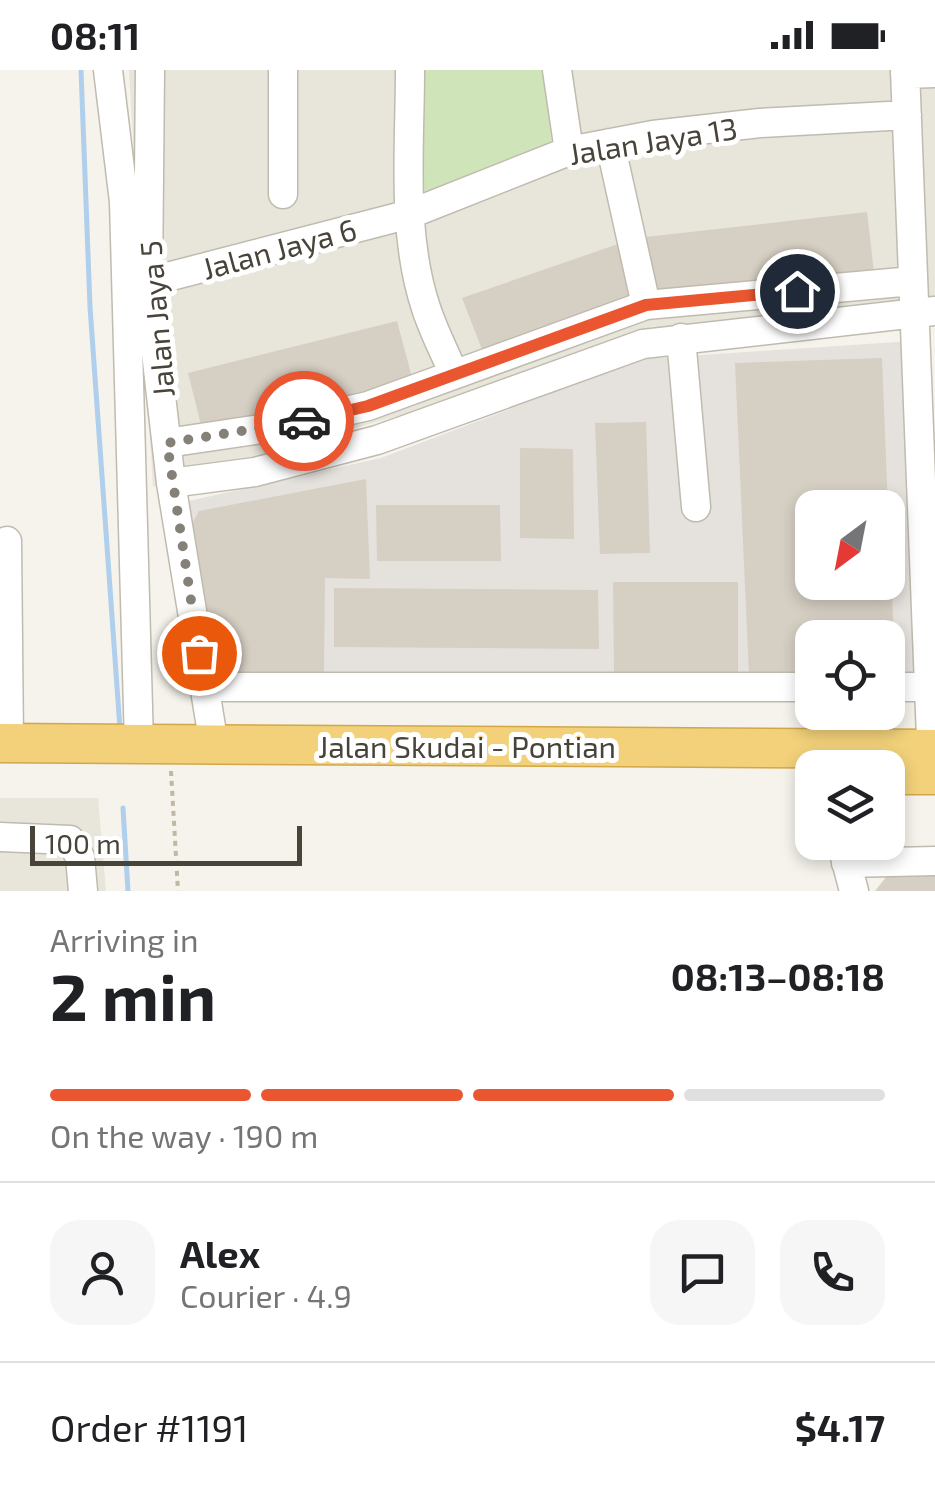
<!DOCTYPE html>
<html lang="en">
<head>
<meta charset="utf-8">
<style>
	:root { --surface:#fff; --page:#f6f6f6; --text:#202124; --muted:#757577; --line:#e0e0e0; --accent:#e95630 }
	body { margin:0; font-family:"Exo 2",sans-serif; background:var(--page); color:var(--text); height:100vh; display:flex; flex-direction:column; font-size:38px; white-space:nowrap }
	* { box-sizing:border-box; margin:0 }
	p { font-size:32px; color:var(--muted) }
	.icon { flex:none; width:55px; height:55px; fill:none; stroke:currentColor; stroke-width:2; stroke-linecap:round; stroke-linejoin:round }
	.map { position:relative; height:821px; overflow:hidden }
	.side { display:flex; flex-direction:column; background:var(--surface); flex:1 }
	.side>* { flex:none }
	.needle { width:65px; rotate:212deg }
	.fabs { position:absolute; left:795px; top:420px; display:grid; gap:20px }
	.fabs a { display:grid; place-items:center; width:110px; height:110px; border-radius:20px; background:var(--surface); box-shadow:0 5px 15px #0003; font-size:50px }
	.scale { position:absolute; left:30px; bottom:25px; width:272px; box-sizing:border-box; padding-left:10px; border:5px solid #49443a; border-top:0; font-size:28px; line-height:35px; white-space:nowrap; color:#49443a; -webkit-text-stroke:8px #fff; paint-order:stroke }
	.pin { position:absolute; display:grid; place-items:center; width:85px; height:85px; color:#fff; margin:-42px; border:5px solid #fff; border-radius:50%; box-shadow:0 2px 10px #0007 }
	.courier { position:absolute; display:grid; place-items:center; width:100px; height:100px; margin:-50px; border:8px solid #e95630; border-radius:50%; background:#fff; color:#222; box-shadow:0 2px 12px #0007 }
	.summary em { font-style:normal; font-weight:700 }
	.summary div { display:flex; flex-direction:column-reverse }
	.summary { display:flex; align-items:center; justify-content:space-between; height:170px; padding:0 50px }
	h1 { font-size:65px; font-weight:700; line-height:75px }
	.bar { display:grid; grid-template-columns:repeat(4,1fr); gap:15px 10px; align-content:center; height:120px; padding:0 50px }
	.bar i { height:12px; border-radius:8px; background:var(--line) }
	.bar .active { background:var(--accent) }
	.bar p { grid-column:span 4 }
	.line { display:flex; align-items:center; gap:25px; padding:0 50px; border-top:2px solid var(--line) }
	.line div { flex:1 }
	.round { display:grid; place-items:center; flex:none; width:105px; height:105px; border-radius:30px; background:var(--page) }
	.status { display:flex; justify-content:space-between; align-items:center; height:70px; padding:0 50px; background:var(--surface); direction:ltr }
	.status svg { height:28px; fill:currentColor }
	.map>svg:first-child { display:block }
	.residential { fill:#e8e5db }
	.industrial { fill:#e5e2dd; fill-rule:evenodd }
	.green { fill:#cfe5b9 }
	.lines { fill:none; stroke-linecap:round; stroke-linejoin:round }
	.stream { stroke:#afcfec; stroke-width:5 }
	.building { fill:#d6cfc3 }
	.minor-casing { stroke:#c0bbaf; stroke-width:31 }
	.highway-casing { stroke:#d2a74a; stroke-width:41 }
	.path { stroke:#c1b7a2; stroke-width:4; stroke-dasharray:5 5; stroke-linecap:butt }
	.minor { stroke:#fff; stroke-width:28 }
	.highway { stroke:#f2d17a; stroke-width:38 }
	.done { stroke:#858178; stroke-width:10; stroke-dasharray:0 18 }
	.route { stroke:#e95630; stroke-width:12 }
	.labels { text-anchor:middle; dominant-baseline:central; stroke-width:10; stroke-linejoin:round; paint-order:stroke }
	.street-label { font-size:30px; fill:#49443a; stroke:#fff }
</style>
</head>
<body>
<div class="status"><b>08:11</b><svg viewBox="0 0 49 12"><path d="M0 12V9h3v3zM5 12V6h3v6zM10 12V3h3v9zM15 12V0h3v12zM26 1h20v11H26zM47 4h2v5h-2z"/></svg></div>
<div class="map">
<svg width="935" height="821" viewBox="0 0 935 821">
	<rect width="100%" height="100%" fill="#f5f3ec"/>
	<path class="residential" d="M 129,0 L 935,0 L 935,251 L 681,268 L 654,256 L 438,334 L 153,417 Z
		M 0,728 L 98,728 L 106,821 L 0,821 Z"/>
	<path class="industrial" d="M 911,271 L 924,609 L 888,609 L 888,568 L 812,568 L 812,609 L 209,612 L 180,433 L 381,388 L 642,289 ZM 812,438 L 888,438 L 888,512 L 812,512 Z"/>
	<path class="green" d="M 417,0 L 548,0 L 551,72 L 547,78 L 431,123 L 417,116 Z"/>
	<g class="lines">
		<path class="stream" d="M 81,0 L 90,237 L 120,659
			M 123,738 L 128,821"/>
	</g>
	<path class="building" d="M 867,142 L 874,203 L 653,227 L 646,167 Z
		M 624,172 L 637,231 L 485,287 L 462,228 Z
		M 397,251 L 413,311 L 203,363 L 188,303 Z
		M 882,288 L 888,438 L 812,438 L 812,512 L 888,512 L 888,497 L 891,497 L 895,600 L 888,600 L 888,568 L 812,568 L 812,603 L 749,605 L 735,293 Z
		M 646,352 L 650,483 L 600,484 L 595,353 Z
		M 520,378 L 573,379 L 574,469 L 520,468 Z
		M 366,409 L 370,509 L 325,508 L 324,602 L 236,603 L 214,587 L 189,459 L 199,441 Z
		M 376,435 L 500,435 L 501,491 L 377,491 Z
		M 613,512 L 738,512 L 738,603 L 614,603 Z
		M 334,518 L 598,520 L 599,579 L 334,577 Z
		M 890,802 L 935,803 L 935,821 L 875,821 Z"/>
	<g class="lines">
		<g class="minor-casing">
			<path id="minor" d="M 108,0 L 124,132 L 139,674
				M 150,0 L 148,212 L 171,413 L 214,675
				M 410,0 C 410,78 401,163 426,238 C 433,260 444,281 453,302
				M 557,0 L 569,81
				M 905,0 L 932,694
				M 905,4 L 935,3
				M 610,73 L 646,235
				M 283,124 L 283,0
				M 148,212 L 410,144 L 569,81 L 653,65 L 760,53 L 907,45
				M 681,268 L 696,437
				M 167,373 L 281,356 L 368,336 L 646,235 L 913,211
				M 171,413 L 255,402 L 377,370 L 643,274 L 935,241
				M 7,471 L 9,673
				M 205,617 L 812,617
				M 888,617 L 930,617
				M 0,767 L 70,770 L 80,787 L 83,821
				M 841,772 L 854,821
				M 846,793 L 935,791"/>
		</g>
		<g class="highway-casing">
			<path id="highway" d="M 0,673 L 935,679
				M 888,705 L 935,705"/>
		</g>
		<path class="path" d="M 171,701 L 178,821"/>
		<use href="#minor" class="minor"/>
		<use href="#highway" class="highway"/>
	</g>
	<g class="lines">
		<path class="done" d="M 199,583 L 167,373 L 304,351"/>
		<path class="route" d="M 304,351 L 368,336 L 646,235 L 797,221"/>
	</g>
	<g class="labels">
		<g class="street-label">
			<text transform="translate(653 70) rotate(-9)">Jalan Jaya 13</text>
			<text transform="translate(279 178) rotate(-15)">Jalan Jaya 6</text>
			<text transform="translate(156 249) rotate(-95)">Jalan Jaya 5</text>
			<text x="467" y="676">Jalan Skudai - Pontian</text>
		</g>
	</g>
</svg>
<div class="fabs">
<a><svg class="needle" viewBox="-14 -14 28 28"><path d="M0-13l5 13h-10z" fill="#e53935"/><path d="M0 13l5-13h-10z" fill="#757577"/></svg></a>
<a><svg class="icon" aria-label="locate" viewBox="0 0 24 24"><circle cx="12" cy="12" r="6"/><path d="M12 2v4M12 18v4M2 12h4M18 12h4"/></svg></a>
<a><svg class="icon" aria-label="layers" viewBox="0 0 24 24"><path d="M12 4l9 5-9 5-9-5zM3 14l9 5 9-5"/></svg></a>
</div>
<div class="scale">100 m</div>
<div class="pin" style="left:199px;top:583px;background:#ea580c"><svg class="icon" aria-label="bag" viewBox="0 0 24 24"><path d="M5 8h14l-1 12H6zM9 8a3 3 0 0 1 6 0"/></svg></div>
<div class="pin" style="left:797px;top:221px;background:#1f2937"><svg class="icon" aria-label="home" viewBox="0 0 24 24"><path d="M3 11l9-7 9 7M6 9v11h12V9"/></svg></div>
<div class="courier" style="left:304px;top:351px"><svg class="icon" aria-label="car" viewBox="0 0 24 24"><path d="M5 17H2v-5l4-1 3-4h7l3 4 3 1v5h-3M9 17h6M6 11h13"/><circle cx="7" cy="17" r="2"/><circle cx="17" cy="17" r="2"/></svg></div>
</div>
<section class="side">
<div class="summary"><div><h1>2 min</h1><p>Arriving in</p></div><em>08:13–08:18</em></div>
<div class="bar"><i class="active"></i><i class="active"></i><i class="active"></i><i></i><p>On the way · 190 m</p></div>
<div class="line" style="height:180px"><a class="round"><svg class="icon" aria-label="person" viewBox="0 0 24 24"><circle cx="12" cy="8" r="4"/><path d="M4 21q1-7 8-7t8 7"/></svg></a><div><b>Alex</b><p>Courier · 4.9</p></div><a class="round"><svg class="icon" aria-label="chat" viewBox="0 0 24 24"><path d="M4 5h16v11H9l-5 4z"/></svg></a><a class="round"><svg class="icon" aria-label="phone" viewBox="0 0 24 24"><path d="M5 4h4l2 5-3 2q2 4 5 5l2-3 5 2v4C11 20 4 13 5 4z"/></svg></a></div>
<div class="line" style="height:130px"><div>Order #1191</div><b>$4.17</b></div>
</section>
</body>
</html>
